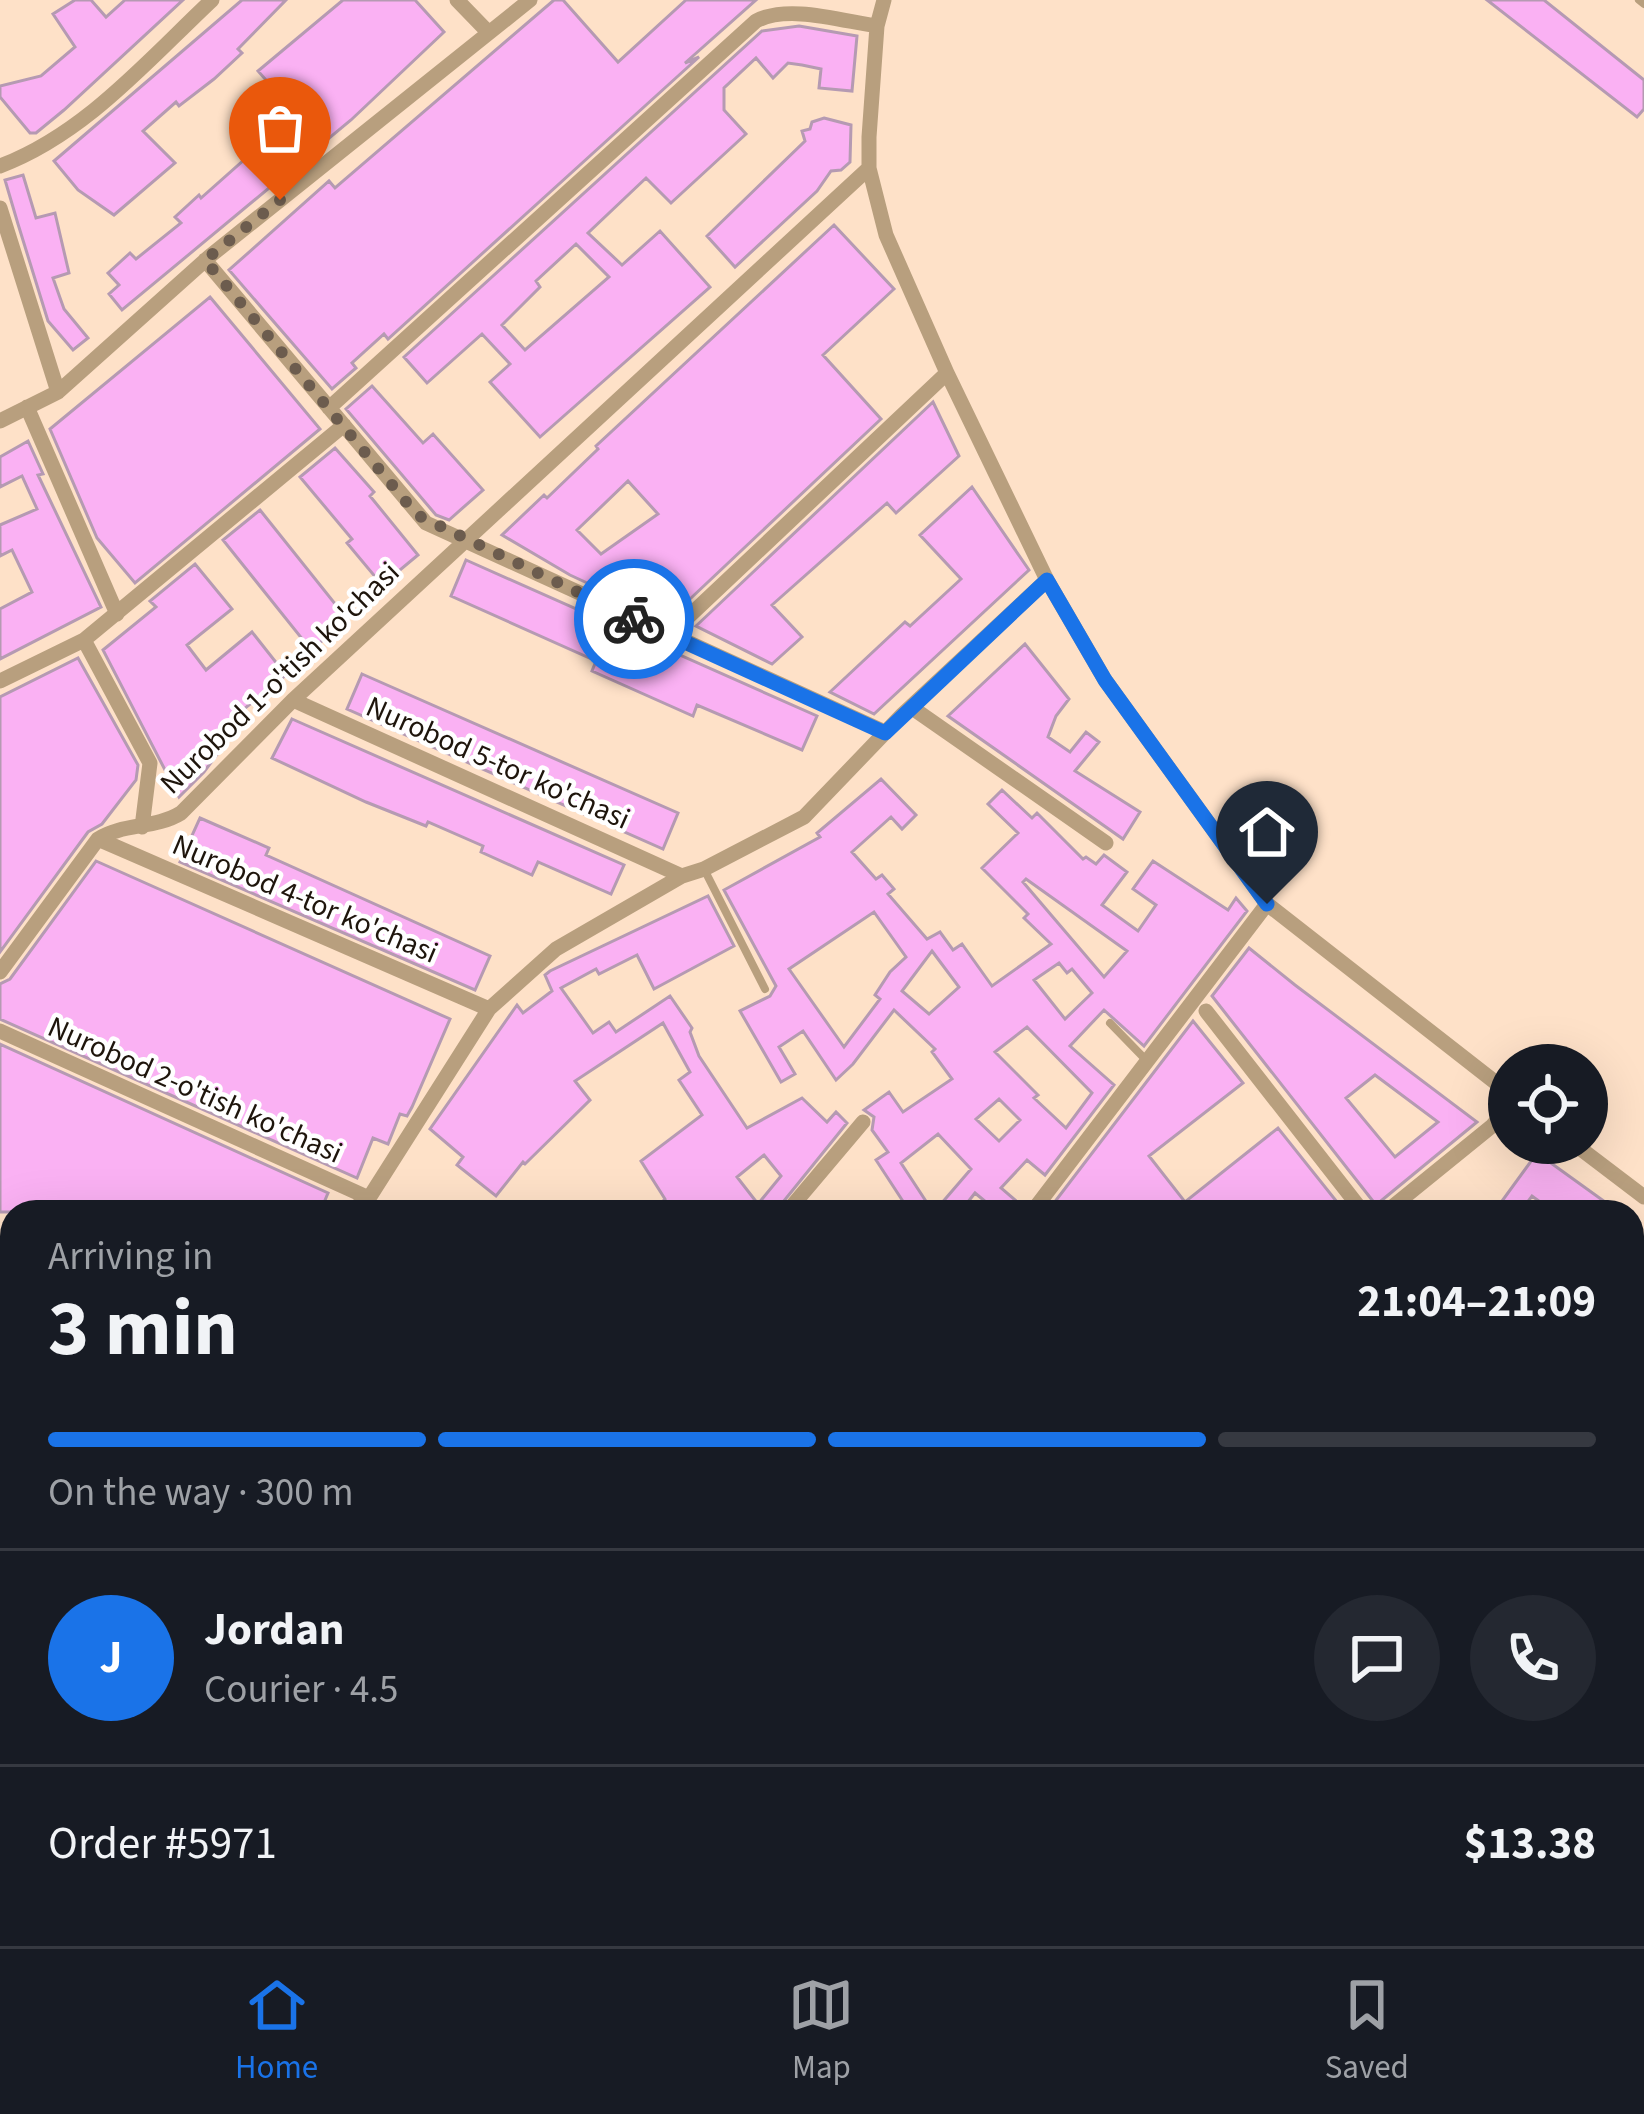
<!DOCTYPE html>
<html lang="en">
<head>
<meta charset="utf-8">
<style>
	:root { --surface:#171b24; --page:#242831; --text:#f1f3f6; --muted:#9ea1a6; --line:#363941; --accent:#1a73e8 }
	body { margin:0; font-family:"Source Sans 3",sans-serif; background:var(--page); color:var(--text); height:100vh; display:flex; flex-direction:column; font-size:45px; white-space:nowrap }
	* { box-sizing:border-box; margin:0 }
	p { font-size:39px; color:var(--muted) }
	.icon { flex:none; width:66px; height:66px; fill:none; stroke:currentColor; stroke-width:2; stroke-linecap:round; stroke-linejoin:round }
	.map { position:relative; flex:1; overflow:hidden }
	.side { position:absolute; left:0px; top:1200px; width:1644px; height:747px; display:flex; flex-direction:column; background:var(--surface); border-radius:36px 36px 0 0; box-shadow:0 12px 48px #0002 }
	.side>* { flex:none }
	.tools { position:absolute; left:1488px; top:1044px; display:grid; gap:24px }
	.tools a { display:grid; place-items:center; width:120px; height:120px; border-radius:50%; background:var(--surface); box-shadow:0 12px 48px #0002; font-size:60px }
	.pin { position:absolute; display:grid; place-items:center; width:102px; height:102px; color:#fff; margin:-123px -51px; border-radius:50% 50% 50% 0; rotate:-45deg; box-shadow:0 0 12px #0007 }
	.pin .icon { rotate:45deg }
	.courier { position:absolute; display:grid; place-items:center; width:120px; height:120px; margin:-60px; border:9px solid #1a73e8; border-radius:50%; background:#fff; color:#222; box-shadow:0 3px 15px #0007 }
	.head em { font-style:normal; font-weight:700 }
	.head div { display:flex; flex-direction:column-reverse }
	.head { display:flex; align-items:center; justify-content:space-between; height:204px; padding:0 48px }
	h1 { font-size:78px; font-weight:700; line-height:90px }
	.bar { display:grid; grid-template-columns:repeat(4,1fr); gap:18px 12px; align-content:center; height:144px; padding:0 48px }
	.bar i { height:15px; border-radius:9px; background:var(--line) }
	.bar .current { background:var(--accent) }
	.bar p { grid-column:span 4 }
	.line { display:flex; align-items:center; gap:30px; padding:0 48px; border-top:3px solid var(--line) }
	.line div { flex:1 }
	.round { display:grid; place-items:center; flex:none; width:126px; height:126px; border-radius:63px; background:var(--page) }
	.tabs { display:flex; justify-content:space-around; align-items:center; height:168px; border-top:3px solid var(--line); background:var(--surface); font-size:33px; color:var(--muted) }
	.tabs a { display:grid; justify-items:center; gap:6px }
	.tabs .current { color:var(--accent) }
	.map>svg:first-child { display:block }
	.lines { fill:none; stroke-linecap:round; stroke-linejoin:round }
	.stream { stroke:#8dc5fa; stroke-width:6 }
	.building { fill:#fab1f3; stroke:#b59ab2; stroke-width:3; fill-rule:evenodd }
	.lane { stroke:#b89f7e; stroke-width:8 }
	.street { stroke:#b89f7e; stroke-width:15 }
	.secondary { stroke:#a07b48; stroke-width:21 }
	.done { stroke:#6c5c4e; stroke-width:12; stroke-dasharray:0 21.6 }
	.route { stroke:#1a73e8; stroke-width:15 }
	.labels { text-anchor:middle; dominant-baseline:central; stroke-width:9; stroke-linejoin:round; paint-order:stroke }
	.street-label { font-size:30px; fill:#1e150c; stroke:#fff }
</style>
</head>
<body>
<div class="map">
<svg width="1644" height="1946" viewBox="0 0 1644 1946">
	<rect width="100%" height="100%" fill="#fee1c8"/>
	<g class="lines">
		<path class="stream" d="M 954,1935 L 964,1946"/>
	</g>
	<path class="building" d="M 75,0 L 91,0 L 106,17 L 125,0 L 183,0 L 64,110 L 36,133 L 30,133 L 0,97 L 0,86 L 41,76 L 75,47 L 53,14 Z
		M 242,0 L 286,0 L 238,49 L 242,53 L 214,79 L 179,106 L 176,102 L 143,131 L 175,163 L 114,215 L 78,190 L 54,161 Z
		M 343,0 L 415,0 L 444,32 L 351,120 L 122,310 L 109,294 L 119,285 L 108,273 L 130,253 L 136,259 L 181,223 L 175,217 L 199,195 L 201,198 L 296,114 L 258,71 Z
		M 554,0 L 563,0 L 618,62 L 686,0 L 756,0 L 685,63 L 699,57 L 388,339 L 384,334 L 352,363 L 356,368 L 332,389 L 229,270 L 329,181 L 335,188 Z
		M 1487,0 L 1544,0 L 1644,80 L 1644,109 L 1637,117 Z
		M 799,26 L 857,36 L 852,91 L 819,88 L 821,69 L 802,65 L 788,63 L 773,78 L 756,58 L 724,88 L 724,110 L 746,134 L 671,203 L 646,178 L 588,233 L 622,265 L 660,231 L 710,287 L 540,437 L 490,382 L 510,364 L 482,334 L 427,383 L 404,357 L 762,31 ZM 576,244 L 609,277 L 525,350 L 502,325 L 540,287 L 536,281 Z
		M 824,118 L 851,125 L 850,162 L 841,170 L 831,171 L 817,191 L 735,267 L 707,236 L 805,141 L 802,131 L 810,129 L 812,122 Z
		M 23,175 L 36,218 L 55,213 L 69,273 L 53,278 L 64,309 L 88,338 L 73,350 L 48,321 L 18,224 L 5,180 Z
		M 834,225 L 894,289 L 823,355 L 881,419 L 673,615 L 667,620 L 570,575 L 502,535 L 544,495 L 547,498 L 598,449 L 596,446 ZM 628,481 L 658,514 L 601,554 L 577,530 Z
		M 210,297 L 320,429 L 135,583 L 97,538 L 50,429 Z
		M 372,386 L 423,443 L 433,434 L 483,490 L 449,520 L 436,515 L 346,409 Z
		M 933,402 L 959,456 L 896,513 L 887,503 L 772,605 L 802,637 L 772,664 L 696,626 Z
		M 28,441 L 43,474 L 38,475 L 101,607 L 0,659 L 0,609 L 32,592 L 12,550 L 0,556 L 0,525 L 37,509 L 22,476 L 0,487 L 0,457 Z
		M 335,448 L 374,492 L 370,496 L 418,555 L 382,585 L 347,543 L 352,539 L 300,477 Z
		M 972,487 L 1029,570 L 874,714 L 830,692 L 905,622 L 910,626 L 961,579 L 920,535 Z
		M 260,510 L 348,620 L 311,650 L 223,540 Z
		M 466,560 L 817,716 L 802,750 L 697,705 L 693,716 L 592,671 L 596,661 L 451,596 Z
		M 195,564 L 232,609 L 187,645 L 206,670 L 252,632 L 286,675 L 239,713 L 244,718 L 204,772 L 179,797 L 103,650 L 156,607 L 150,601 Z
		M 1025,644 L 1069,699 L 1056,716 L 1048,737 L 1070,752 L 1086,732 L 1099,742 L 1075,771 L 1140,812 L 1123,839 L 948,716 Z
		M 78,658 L 138,765 L 136,780 L 102,824 L 88,832 L 0,952 L 0,697 Z
		M 362,674 L 678,813 L 663,849 L 347,709 Z
		M 292,719 L 624,865 L 611,894 L 538,862 L 532,875 L 481,852 L 483,846 L 428,822 L 426,826 L 366,802 L 272,758 Z
		M 881,779 L 916,815 L 902,829 L 891,817 L 852,852 L 876,879 L 882,875 L 894,889 L 888,894 L 927,939 L 940,932 L 953,950 L 962,944 L 992,986 L 1051,944 L 1024,918 L 1028,914 L 982,868 L 1018,833 L 988,804 L 1002,790 L 1032,818 L 1037,813 L 1083,859 L 1086,857 L 1096,864 L 1104,855 L 1127,872 L 1102,905 L 1138,931 L 1156,905 L 1133,889 L 1153,861 L 1228,910 L 1236,898 L 1247,911 L 1144,1046 L 1104,1010 L 1070,1046 L 1114,1085 L 1045,1175 L 1027,1160 L 1001,1188 L 1022,1206 L 1020,1212 L 998,1212 L 975,1193 L 960,1212 L 934,1212 L 971,1169 L 938,1134 L 901,1163 L 933,1212 L 910,1212 L 876,1160 L 888,1152 L 872,1130 L 874,1117 L 864,1110 L 889,1092 L 903,1112 L 952,1079 L 932,1052 L 935,1049 L 894,1010 L 853,1064 L 836,1080 L 803,1031 L 779,1047 L 795,1074 L 781,1082 L 740,1011 L 770,996 L 776,986 L 724,890 L 820,837 L 817,833 ZM 1026,879 L 1127,951 L 1104,977 L 1023,882 ZM 874,912 L 906,957 L 890,972 L 875,995 L 880,999 L 844,1047 L 789,969 ZM 932,951 L 959,987 L 929,1014 L 902,991 ZM 1059,963 L 1067,973 L 1072,969 L 1092,993 L 1065,1019 L 1034,980 ZM 1027,1027 L 1092,1093 L 1066,1128 L 1034,1098 L 1038,1095 L 995,1052 ZM 999,1099 L 1020,1120 L 999,1141 L 976,1119 Z
		M 200,818 L 269,848 L 266,855 L 490,956 L 475,990 L 180,862 Z
		M 96,861 L 450,1019 L 412,1107 L 407,1116 L 400,1114 L 388,1144 L 373,1138 L 357,1178 L 0,1019 L 0,984 L 10,979 Z
		M 708,896 L 734,946 L 654,989 L 637,955 L 599,974 L 596,969 L 561,988 L 593,1033 L 609,1022 L 616,1032 L 670,996 L 692,1028 L 690,1032 L 699,1056 L 747,1128 L 802,1098 L 827,1122 L 836,1112 L 847,1123 L 775,1212 L 653,1212 L 665,1199 L 641,1161 L 702,1115 L 679,1080 L 690,1072 L 663,1023 L 575,1081 L 590,1100 L 525,1164 L 523,1162 L 496,1196 L 457,1165 L 463,1157 L 430,1129 L 517,1005 L 523,1013 L 552,991 L 545,975 L 550,971 ZM 764,1155 L 781,1176 L 758,1204 L 737,1177 Z
		M 1249,948 L 1295,985 L 1477,1122 L 1376,1205 L 1212,996 ZM 1375,1075 L 1438,1122 L 1395,1157 L 1346,1098 Z
		M 1193,1021 L 1243,1083 L 1149,1156 L 1185,1202 L 1278,1128 L 1345,1212 L 1047,1212 Z
		M 0,1044 L 328,1193 L 320,1212 L 0,1212 Z
		M 1537,1153 L 1619,1212 L 1554,1212 L 1532,1196 L 1520,1212 L 1494,1212 Z"/>
	<g class="lines">
		<path class="lane" d="M 1639,0 L 1644,4
			M 705,871 L 765,989
			M 1110,1023 L 1146,1060
			M 1632,1361 L 1644,1351
			M 1632,1521 L 1644,1511
			M 1632,1557 L 1644,1572
			M 481,1946 L 486,1935
			M 584,1946 L 590,1935
			M 652,1946 L 657,1935"/>
		<path class="street" d="M 457,0 L 488,32
			M 884,0 L 877,26 L 869,137 L 869,168 L 886,235 L 947,373 L 1047,580 L 1105,680 L 1267,904 L 1509,1093
			M 0,166 C 85,134 147,61 212,0
			M 0,208 L 58,392
			M 205,260 L 426,523 L 885,732
			M 27,407 L 117,614
			M 329,408 L 756,21 C 788,4 842,21 877,26
			M 0,421 L 58,392 L 210,256 L 530,0
			M 669,635 L 947,373
			M 84,640 L 150,763 L 142,827
			M 0,681 L 84,640 L 344,425
			M 293,700 L 682,876
			M 911,707 L 1106,843
			M 98,839 L 489,1009
			M 0,972 L 98,839 C 123,823 155,829 181,813 L 293,700 L 869,168
			M 1206,1011 L 1363,1212
			M 0,1031 L 369,1198
			M 1573,1143 L 1644,1197
			M 349,1212 L 369,1198 L 489,1009 L 556,949 L 682,876 L 704,869 L 804,817 L 902,715 L 1047,580
			M 787,1212 L 863,1122
			M 1032,1212 L 1267,904
			M 1386,1212 L 1492,1126 L 1509,1106
			M 0,1479 L 12,1481
			M 1632,1684 L 1644,1674
			M 0,1768 L 12,1763
			M 1424,1935 L 1426,1946
			M 1631,1935 L 1634,1946
			M 1306,1946 L 1319,1935"/>
		<path class="secondary" d="M 0,1265 L 12,1271
			M 985,1935 L 994,1946
			M 795,1946 L 802,1935"/>
	</g>
	<g class="lines">
		<path class="done" d="M 280,200 L 205,260 L 417,515 L 634,619"/>
		<path class="route" d="M 634,619 L 885,733 L 1047,580 L 1105,680 L 1267,904"/>
	</g>
	<g class="labels">
		<g class="street-label">
			<text transform="translate(280 678) rotate(-44)">Nurobod 1-o'tish ko'chasi</text>
			<text transform="translate(498 763) rotate(24)">Nurobod 5-tor ko'chasi</text>
			<text transform="translate(305 899) rotate(23)">Nurobod 4-tor ko'chasi</text>
			<text transform="translate(195 1090) rotate(24)">Nurobod 2-o'tish ko'chasi</text>
		</g>
	</g>
</svg>
<div class="tools">
<a><svg class="icon" aria-label="locate" viewBox="0 0 24 24"><circle cx="12" cy="12" r="6"/><path d="M12 2v4M12 18v4M2 12h4M18 12h4"/></svg></a>
</div>
<div class="pin" style="left:280px;top:200px;background:#ea580c"><svg class="icon" aria-label="bag" viewBox="0 0 24 24"><path d="M5 8h14l-1 12H6zM9 8a3 3 0 0 1 6 0"/></svg></div>
<div class="pin" style="left:1267px;top:904px;background:#1f2937"><svg class="icon" aria-label="home" viewBox="0 0 24 24"><path d="M3 11l9-7 9 7M6 9v11h12V9"/></svg></div>
<div class="courier" style="left:634px;top:619px"><svg class="icon" aria-label="bike" viewBox="0 0 24 24"><circle cx="6" cy="16" r="4"/><circle cx="18" cy="16" r="4"/><path d="M6 16l4-8h5l3 8M10 8l3 8H6M13 5h3"/></svg></div>
<section class="side">
<div class="head"><div><h1>3 min</h1><p>Arriving in</p></div><em>21:04–21:09</em></div>
<div class="bar"><i class="current"></i><i class="current"></i><i class="current"></i><i></i><p>On the way · 300 m</p></div>
<div class="line" style="height:216px"><b class="round" style="background:var(--accent);color:#fff">J</b><div><b>Jordan</b><p>Courier · 4.5</p></div><a class="round"><svg class="icon" aria-label="chat" viewBox="0 0 24 24"><path d="M4 5h16v11H9l-5 4z"/></svg></a><a class="round"><svg class="icon" aria-label="phone" viewBox="0 0 24 24"><path d="M5 4h4l2 5-3 2q2 4 5 5l2-3 5 2v4C11 20 4 13 5 4z"/></svg></a></div>
<div class="line" style="height:156px"><div>Order #5971</div><b>$13.38</b></div>
</section>
</div>
<nav class="tabs">
<a class="current"><svg class="icon" aria-label="home" viewBox="0 0 24 24"><path d="M3 11l9-7 9 7M6 9v11h12V9"/></svg>Home</a>
<a><svg class="icon" aria-label="map" viewBox="0 0 24 24"><path d="M3 6l6-2 6 2 6-2v14l-6 2-6-2-6 2zM9 4v14M15 6v14"/></svg>Map</a>
<a><svg class="icon" aria-label="saved" viewBox="0 0 24 24"><path d="M7 4h10v16l-5-4-5 4z"/></svg>Saved</a>
</nav>
</body>
</html>
